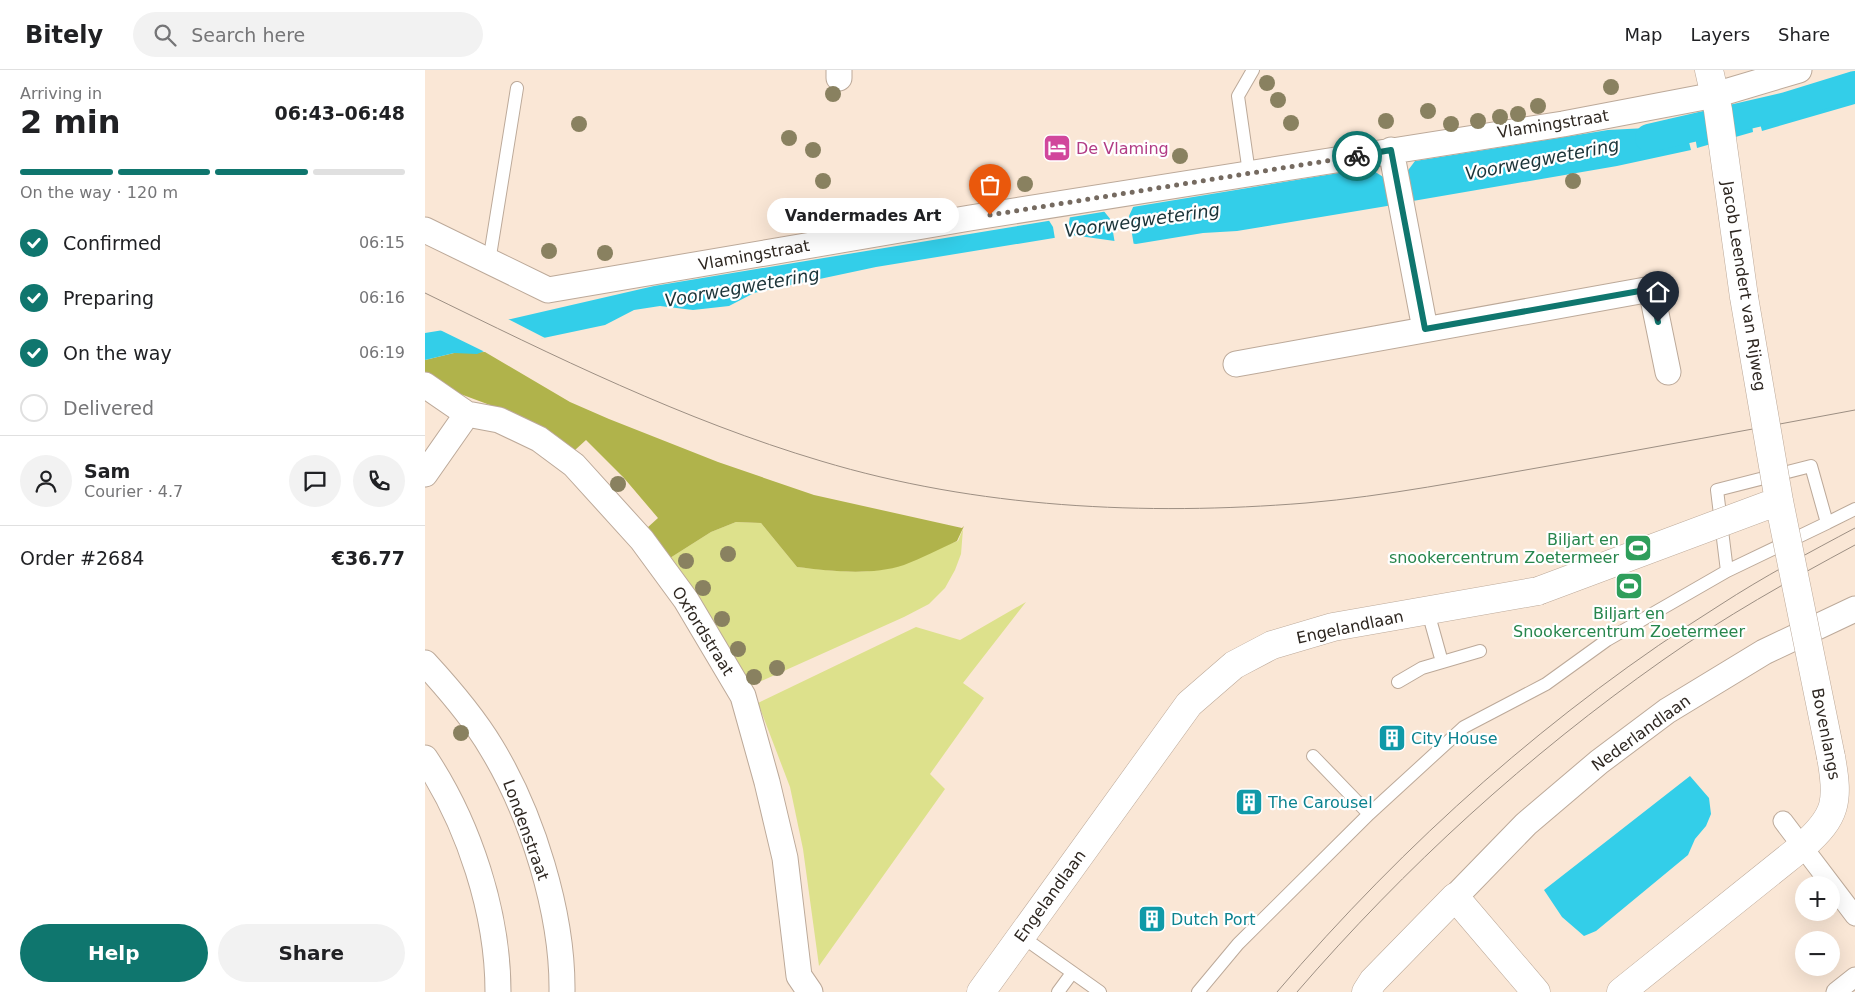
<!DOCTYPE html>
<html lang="en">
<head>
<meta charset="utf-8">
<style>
	:root { --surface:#fff; --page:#f2f2f2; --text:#202124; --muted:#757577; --line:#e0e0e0; --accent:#0f766e }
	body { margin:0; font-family:"DejaVu Sans",sans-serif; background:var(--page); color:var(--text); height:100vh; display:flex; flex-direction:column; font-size:19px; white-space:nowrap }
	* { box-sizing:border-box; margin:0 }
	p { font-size:16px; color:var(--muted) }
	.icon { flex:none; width:28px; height:28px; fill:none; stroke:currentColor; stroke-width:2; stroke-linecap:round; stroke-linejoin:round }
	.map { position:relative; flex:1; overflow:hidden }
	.side { display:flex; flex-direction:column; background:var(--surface); width:425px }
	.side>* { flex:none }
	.tools { position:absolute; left:1370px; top:806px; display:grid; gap:10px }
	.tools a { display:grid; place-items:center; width:45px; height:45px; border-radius:50%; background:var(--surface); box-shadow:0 5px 20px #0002; font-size:25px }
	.pin { position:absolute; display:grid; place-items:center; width:42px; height:42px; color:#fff; margin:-51px -21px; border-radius:50% 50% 50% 0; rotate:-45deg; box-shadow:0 0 5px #0007 }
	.pin .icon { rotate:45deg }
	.courier { position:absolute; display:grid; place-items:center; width:50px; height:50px; margin:-25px; border:4px solid #0f766e; border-radius:50%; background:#fff; color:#222; box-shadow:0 1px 6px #0007 }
	.bubble { position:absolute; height:35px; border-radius:18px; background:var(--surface); box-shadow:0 5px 20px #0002; font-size:16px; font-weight:600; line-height:35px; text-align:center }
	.head em { font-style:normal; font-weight:600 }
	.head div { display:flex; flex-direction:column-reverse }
	.head { display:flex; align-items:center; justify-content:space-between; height:85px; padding:0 20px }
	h1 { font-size:32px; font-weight:600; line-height:38px }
	.bar { display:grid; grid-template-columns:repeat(4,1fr); gap:8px 5px; align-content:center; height:60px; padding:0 20px }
	.bar i { height:6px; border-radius:4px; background:var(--line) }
	.bar .selected { background:var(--accent) }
	.bar p { grid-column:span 4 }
	.line { display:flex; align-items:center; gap:12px; padding:0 20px; border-top:1px solid var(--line) }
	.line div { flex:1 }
	.round { display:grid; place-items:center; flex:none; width:52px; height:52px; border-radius:26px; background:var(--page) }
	ol { padding:0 20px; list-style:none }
	li { display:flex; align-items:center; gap:15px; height:55px }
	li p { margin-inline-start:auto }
	li .icon { padding:5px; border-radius:50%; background:var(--accent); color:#fff; stroke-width:4 }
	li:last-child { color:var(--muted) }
	li i { width:28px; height:28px; border:2px solid var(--line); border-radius:50% }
	.cta { display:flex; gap:10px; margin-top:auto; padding:10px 20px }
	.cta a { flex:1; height:58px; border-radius:30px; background:var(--accent); color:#fff; font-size:20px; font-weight:600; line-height:58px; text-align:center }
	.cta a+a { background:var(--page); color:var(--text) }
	header { display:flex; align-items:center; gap:30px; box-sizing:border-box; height:70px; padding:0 25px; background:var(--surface); border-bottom:1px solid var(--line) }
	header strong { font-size:24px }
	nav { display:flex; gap:28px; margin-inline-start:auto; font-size:18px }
	.search { width:350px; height:45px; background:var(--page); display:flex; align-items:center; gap:12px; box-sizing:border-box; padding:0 18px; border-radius:28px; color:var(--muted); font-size:19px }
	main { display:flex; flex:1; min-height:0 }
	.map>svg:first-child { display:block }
	.green { fill:#dde18c }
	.forest { fill:#b0b34b }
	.water { fill:#33cee9 }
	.pier { fill:#fae7d6 }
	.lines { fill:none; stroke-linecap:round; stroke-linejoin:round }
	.canal { stroke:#33cee9; stroke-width:28 }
	.service-casing { stroke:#bca999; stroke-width:14 }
	.pedestrian-casing { stroke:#bca999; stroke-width:21 }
	.minor-casing { stroke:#bca999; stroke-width:27 }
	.tertiary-casing { stroke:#bca999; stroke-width:29 }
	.service { stroke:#fff; stroke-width:12 }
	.pedestrian { stroke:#fff; stroke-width:19 }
	.minor { stroke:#fff; stroke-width:25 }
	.tertiary { stroke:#fff; stroke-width:28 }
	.tram { stroke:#9d8f83; stroke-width:1 }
	.tertiary-bridge-casing { stroke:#bca999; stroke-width:29; stroke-linecap:butt }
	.tertiary-bridge { stroke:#fff; stroke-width:28 }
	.tree { fill:#898160 }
	.done { stroke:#756a60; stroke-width:5; stroke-dasharray:0 9 }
	.route { stroke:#0f766e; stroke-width:6 }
	.labels { text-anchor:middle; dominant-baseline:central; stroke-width:4.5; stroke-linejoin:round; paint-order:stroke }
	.street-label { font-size:16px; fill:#2e2721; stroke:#fff }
	.hotel-label { font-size:16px; fill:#b23c85; stroke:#fff; text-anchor:start }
	.leisure-label { font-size:16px; fill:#27864d; stroke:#fff; text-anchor:end }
	.culture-label { font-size:16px; fill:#0d838f; stroke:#fff; text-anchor:start }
	.water-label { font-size:18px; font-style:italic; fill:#1c3439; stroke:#fff }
</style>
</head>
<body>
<header>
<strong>Bitely</strong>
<div class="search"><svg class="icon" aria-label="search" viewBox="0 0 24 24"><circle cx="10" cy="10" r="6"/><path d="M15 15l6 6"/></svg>Search here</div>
<nav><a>Map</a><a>Layers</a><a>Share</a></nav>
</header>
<main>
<section class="side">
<div class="head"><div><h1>2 min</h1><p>Arriving in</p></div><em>06:43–06:48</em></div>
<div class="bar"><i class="selected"></i><i class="selected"></i><i class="selected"></i><i></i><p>On the way · 120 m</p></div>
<ol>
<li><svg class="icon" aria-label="check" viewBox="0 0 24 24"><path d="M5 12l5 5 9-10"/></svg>Confirmed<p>06:15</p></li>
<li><svg class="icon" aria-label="check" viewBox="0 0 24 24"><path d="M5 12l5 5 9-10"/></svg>Preparing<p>06:16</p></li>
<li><svg class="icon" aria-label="check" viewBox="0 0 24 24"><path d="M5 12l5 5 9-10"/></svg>On the way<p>06:19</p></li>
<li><i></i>Delivered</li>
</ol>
<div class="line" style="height:90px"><a class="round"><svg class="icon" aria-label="person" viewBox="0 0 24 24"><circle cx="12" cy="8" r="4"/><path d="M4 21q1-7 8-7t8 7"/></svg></a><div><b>Sam</b><p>Courier · 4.7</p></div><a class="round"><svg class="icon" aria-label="chat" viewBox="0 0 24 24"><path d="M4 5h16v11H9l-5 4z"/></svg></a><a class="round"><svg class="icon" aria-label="phone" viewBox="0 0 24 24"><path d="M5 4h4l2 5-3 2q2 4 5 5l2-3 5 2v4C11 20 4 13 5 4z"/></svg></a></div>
<div class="line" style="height:65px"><div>Order #2684</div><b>€36.77</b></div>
<div class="cta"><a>Help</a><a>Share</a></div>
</section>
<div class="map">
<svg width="1430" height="922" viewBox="0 0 1430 922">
	<rect width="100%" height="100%" fill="#fae7d6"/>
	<path class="green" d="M 311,452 L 336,453 L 372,497 C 406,501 446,506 479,494 C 497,488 515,476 533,471 L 538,459 L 536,484 L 530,500 L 520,518 L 504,534 L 479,547 L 323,617 L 279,538 L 245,488 L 286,462 Z
		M 601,532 L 538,613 L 559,628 L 505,704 L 520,719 L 394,896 L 378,779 L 365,717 L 333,633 L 491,557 L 535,570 Z"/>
	<path class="forest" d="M 60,282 L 145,332 L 184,349 L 293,392 L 389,425 L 537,458 L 539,456 L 532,471 C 514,479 497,488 479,495 C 445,506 406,501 372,497 L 336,453 L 311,452 L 286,462 L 245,488 L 222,458 L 233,448 L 199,408 L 161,370 L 150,380 L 126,362 L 100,348 L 30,322 L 0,302 L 0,290 L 29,283 Z"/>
	<path class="water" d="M 1430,1 L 1430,34 L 1337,61 L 1331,38 L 1401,10 Z
		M 1325,41 L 1328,62 L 1272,78 L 1268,55 Z
		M 1260,56 L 1266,80 L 1192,96 L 982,132 L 978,107 L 990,91 L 1183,60 Z
		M 944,98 L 963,110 L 968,135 L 812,161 L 778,163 L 711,174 L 647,165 L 451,197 L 329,223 L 304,236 L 268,240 L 235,236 L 209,240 L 180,255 L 62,280 L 52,284 L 29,283 L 0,290 L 0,263 L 86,249 L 229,216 Z
		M 1265,706 L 1284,728 L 1286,744 L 1281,756 L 1270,769 L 1263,785 L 1171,861 L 1159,866 L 1137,847 L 1119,820 Z"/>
	<path class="pier" d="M 709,135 L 704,146 L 709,176 L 690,174 L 686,150 L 678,140 Z
		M 645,146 L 644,153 L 646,167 L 630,169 L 628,157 L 623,149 Z
		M 79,247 L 120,268 L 60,282 L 13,259 Z"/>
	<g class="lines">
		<path class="canal" d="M 1224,68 L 1362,36 L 1430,15"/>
		<g class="service-casing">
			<path id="service" d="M 824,103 L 813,26 L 828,0
				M 64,192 L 92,18
				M 1402,453 L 1430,439
				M 1003,542 L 1017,592
				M 973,612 L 997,598 L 1055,581
				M 888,686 L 944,744
				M 596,866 L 675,922
				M 633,922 L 647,903
				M 773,922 L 813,874 L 944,744 L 1039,657 L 1121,614 L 1182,570 L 1302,501 L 1402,453 L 1386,396 L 1292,420 L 1302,501"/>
		</g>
		<g class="pedestrian-casing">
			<path id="pedestrian" d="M 1358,751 L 1430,846
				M 1411,922 L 1430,907"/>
		</g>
		<g class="minor-casing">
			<path id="minor" d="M 414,0 L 414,8
				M 966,80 L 1000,259
				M 0,160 L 123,220 L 545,148 L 1138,54 L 1290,25 L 1374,0
				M 811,294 L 1226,219 L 1243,302
				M 0,315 L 42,344 L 74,350 L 114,369 L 149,395 L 217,470 L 261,530 L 318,626 L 342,712 L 360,788 L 374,906 L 385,922
				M 0,404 L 42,344
				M 0,593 C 23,618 48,647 66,677 C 107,744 138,843 137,922
				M 0,688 C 44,754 73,843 73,922
				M 1030,827 L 1101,754 L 1174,692 L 1242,641 L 1339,582 L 1430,539"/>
		</g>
		<g class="tertiary-casing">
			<path id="tertiary" d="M 1284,0 L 1293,40 L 1319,227
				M 556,922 L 764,634 L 809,595 L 847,575 L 908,557 L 1113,521
				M 941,922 L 948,911 L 1030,827 L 1111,922
				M 1196,922 L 1378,776 C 1412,746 1414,731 1406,687"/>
		</g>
		<use href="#service" class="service"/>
		<use href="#pedestrian" class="pedestrian"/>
		<use href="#minor" class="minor"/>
		<use href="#tertiary" class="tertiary"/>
		<path class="tram" d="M 0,223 C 129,286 258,350 396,391 C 552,438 720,446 881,433 C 962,426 1043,410 1123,396 C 1226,378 1328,359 1430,340
			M 852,922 C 980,772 1128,640 1295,535 C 1338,507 1385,482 1430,458
			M 872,922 C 980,797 1103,685 1238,590 C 1299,547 1365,510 1430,475"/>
		<g class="tertiary-bridge-casing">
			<path id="tertiary-bridge" d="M 1319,227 L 1354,431 L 1406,687
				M 1113,521 L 1354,431"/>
		</g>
		<use href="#tertiary-bridge" class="tertiary-bridge"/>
	</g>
	<g class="tree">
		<circle cx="842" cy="13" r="8"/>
		<circle cx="1186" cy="17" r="8"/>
		<circle cx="408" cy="24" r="8"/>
		<circle cx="853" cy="30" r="8"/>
		<circle cx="1113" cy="36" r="8"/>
		<circle cx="1003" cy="41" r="8"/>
		<circle cx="1093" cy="44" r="8"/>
		<circle cx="1075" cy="47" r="8"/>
		<circle cx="961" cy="51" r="8"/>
		<circle cx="1053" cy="51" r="8"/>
		<circle cx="866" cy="53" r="8"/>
		<circle cx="154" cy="54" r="8"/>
		<circle cx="1026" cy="54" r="8"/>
		<circle cx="364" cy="68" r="8"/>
		<circle cx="388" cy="80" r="8"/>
		<circle cx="755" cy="86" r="8"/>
		<circle cx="398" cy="111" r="8"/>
		<circle cx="1148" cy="111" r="8"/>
		<circle cx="558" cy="113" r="8"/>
		<circle cx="600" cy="114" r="8"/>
		<circle cx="400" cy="141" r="8"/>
		<circle cx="372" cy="152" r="8"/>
		<circle cx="124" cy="181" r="8"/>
		<circle cx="180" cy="183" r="8"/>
		<circle cx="193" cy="414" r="8"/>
		<circle cx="303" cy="484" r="8"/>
		<circle cx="261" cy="491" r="8"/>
		<circle cx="278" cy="518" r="8"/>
		<circle cx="297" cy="549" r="8"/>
		<circle cx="313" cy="579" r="8"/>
		<circle cx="352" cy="598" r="8"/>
		<circle cx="329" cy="607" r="8"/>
		<circle cx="36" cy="663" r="8"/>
	</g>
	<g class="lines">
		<path class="done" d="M 565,145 L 932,86"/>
		<path class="route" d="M 932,86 L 966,80 L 1000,259 L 1226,219 L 1233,252"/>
	</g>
	<defs>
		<g id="hotel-square" transform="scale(1.4375)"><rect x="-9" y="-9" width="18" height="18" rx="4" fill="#d1479c" stroke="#fff"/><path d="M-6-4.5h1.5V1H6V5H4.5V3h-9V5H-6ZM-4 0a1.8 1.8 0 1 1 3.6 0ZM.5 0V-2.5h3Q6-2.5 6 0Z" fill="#fff"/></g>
		<g id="stadium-square" transform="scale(1.4375)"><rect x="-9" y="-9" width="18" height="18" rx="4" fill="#2e9e5b" stroke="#fff"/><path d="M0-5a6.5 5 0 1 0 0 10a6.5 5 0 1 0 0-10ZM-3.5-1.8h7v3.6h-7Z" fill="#fff"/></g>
		<g id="building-square" transform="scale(1.4375)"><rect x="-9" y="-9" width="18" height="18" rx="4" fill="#0f9aa8" stroke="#fff"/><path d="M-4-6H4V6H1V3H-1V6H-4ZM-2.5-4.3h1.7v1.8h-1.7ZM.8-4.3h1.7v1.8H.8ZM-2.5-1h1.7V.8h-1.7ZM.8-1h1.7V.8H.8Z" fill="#fff"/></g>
	</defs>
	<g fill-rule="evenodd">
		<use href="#hotel-square" x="632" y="78"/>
		<use href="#stadium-square" x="1213" y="478"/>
		<use href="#stadium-square" x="1204" y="516"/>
		<use href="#building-square" x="967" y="668"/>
		<use href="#building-square" x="824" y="732"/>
		<use href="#building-square" x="727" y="849"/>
	</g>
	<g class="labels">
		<g class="street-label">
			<text transform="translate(1128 54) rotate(-9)">Vlamingstraat</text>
			<text transform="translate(329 185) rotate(-10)">Vlamingstraat</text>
			<text transform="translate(1319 216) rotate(81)">Jacob Leendert van Rijweg</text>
			<text transform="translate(925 557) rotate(-12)">Engelandlaan</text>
			<text transform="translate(278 561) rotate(58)">Oxfordstraat</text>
			<text transform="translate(1216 663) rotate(-36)">Nederlandlaan</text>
			<text transform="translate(1401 664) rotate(79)">Bovenlangs</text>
			<text transform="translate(101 760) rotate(70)">Londenstraat</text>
			<text transform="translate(625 826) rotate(-54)">Engelandlaan</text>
		</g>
		<g class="hotel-label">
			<text x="651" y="78">De Vlaming</text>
		</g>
		<g class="leisure-label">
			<text x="1194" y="469">Biljart en<tspan x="1194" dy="18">snookercentrum Zoetermeer</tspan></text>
			<text x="1204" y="543" text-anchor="middle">Biljart en<tspan x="1204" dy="18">Snookercentrum Zoetermeer</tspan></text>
		</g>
		<g class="culture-label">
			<text x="986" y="668">City House</text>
			<text x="843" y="732">The Carousel</text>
			<text x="746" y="849">Dutch Port</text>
		</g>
		<g class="water-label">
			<text transform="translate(1117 89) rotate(-11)">Voorwegwetering</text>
			<text transform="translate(717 150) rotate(-8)">Voorwegwetering</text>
			<text transform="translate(317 217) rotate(-10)">Voorwegwetering</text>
		</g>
	</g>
</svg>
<div class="tools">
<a>+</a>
<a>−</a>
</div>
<div class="pin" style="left:565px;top:145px;background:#ea580c"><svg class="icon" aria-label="bag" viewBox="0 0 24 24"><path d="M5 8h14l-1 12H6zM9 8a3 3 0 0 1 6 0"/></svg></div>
<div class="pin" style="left:1233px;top:252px;background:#1f2937"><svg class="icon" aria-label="home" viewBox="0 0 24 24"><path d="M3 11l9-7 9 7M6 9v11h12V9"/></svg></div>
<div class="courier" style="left:932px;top:86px"><svg class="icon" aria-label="bike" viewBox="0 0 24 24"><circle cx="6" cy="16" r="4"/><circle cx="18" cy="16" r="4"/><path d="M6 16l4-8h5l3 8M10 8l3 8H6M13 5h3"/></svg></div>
<div class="bubble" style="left:342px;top:128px;width:192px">Vandermades Art</div>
</div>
</main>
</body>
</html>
